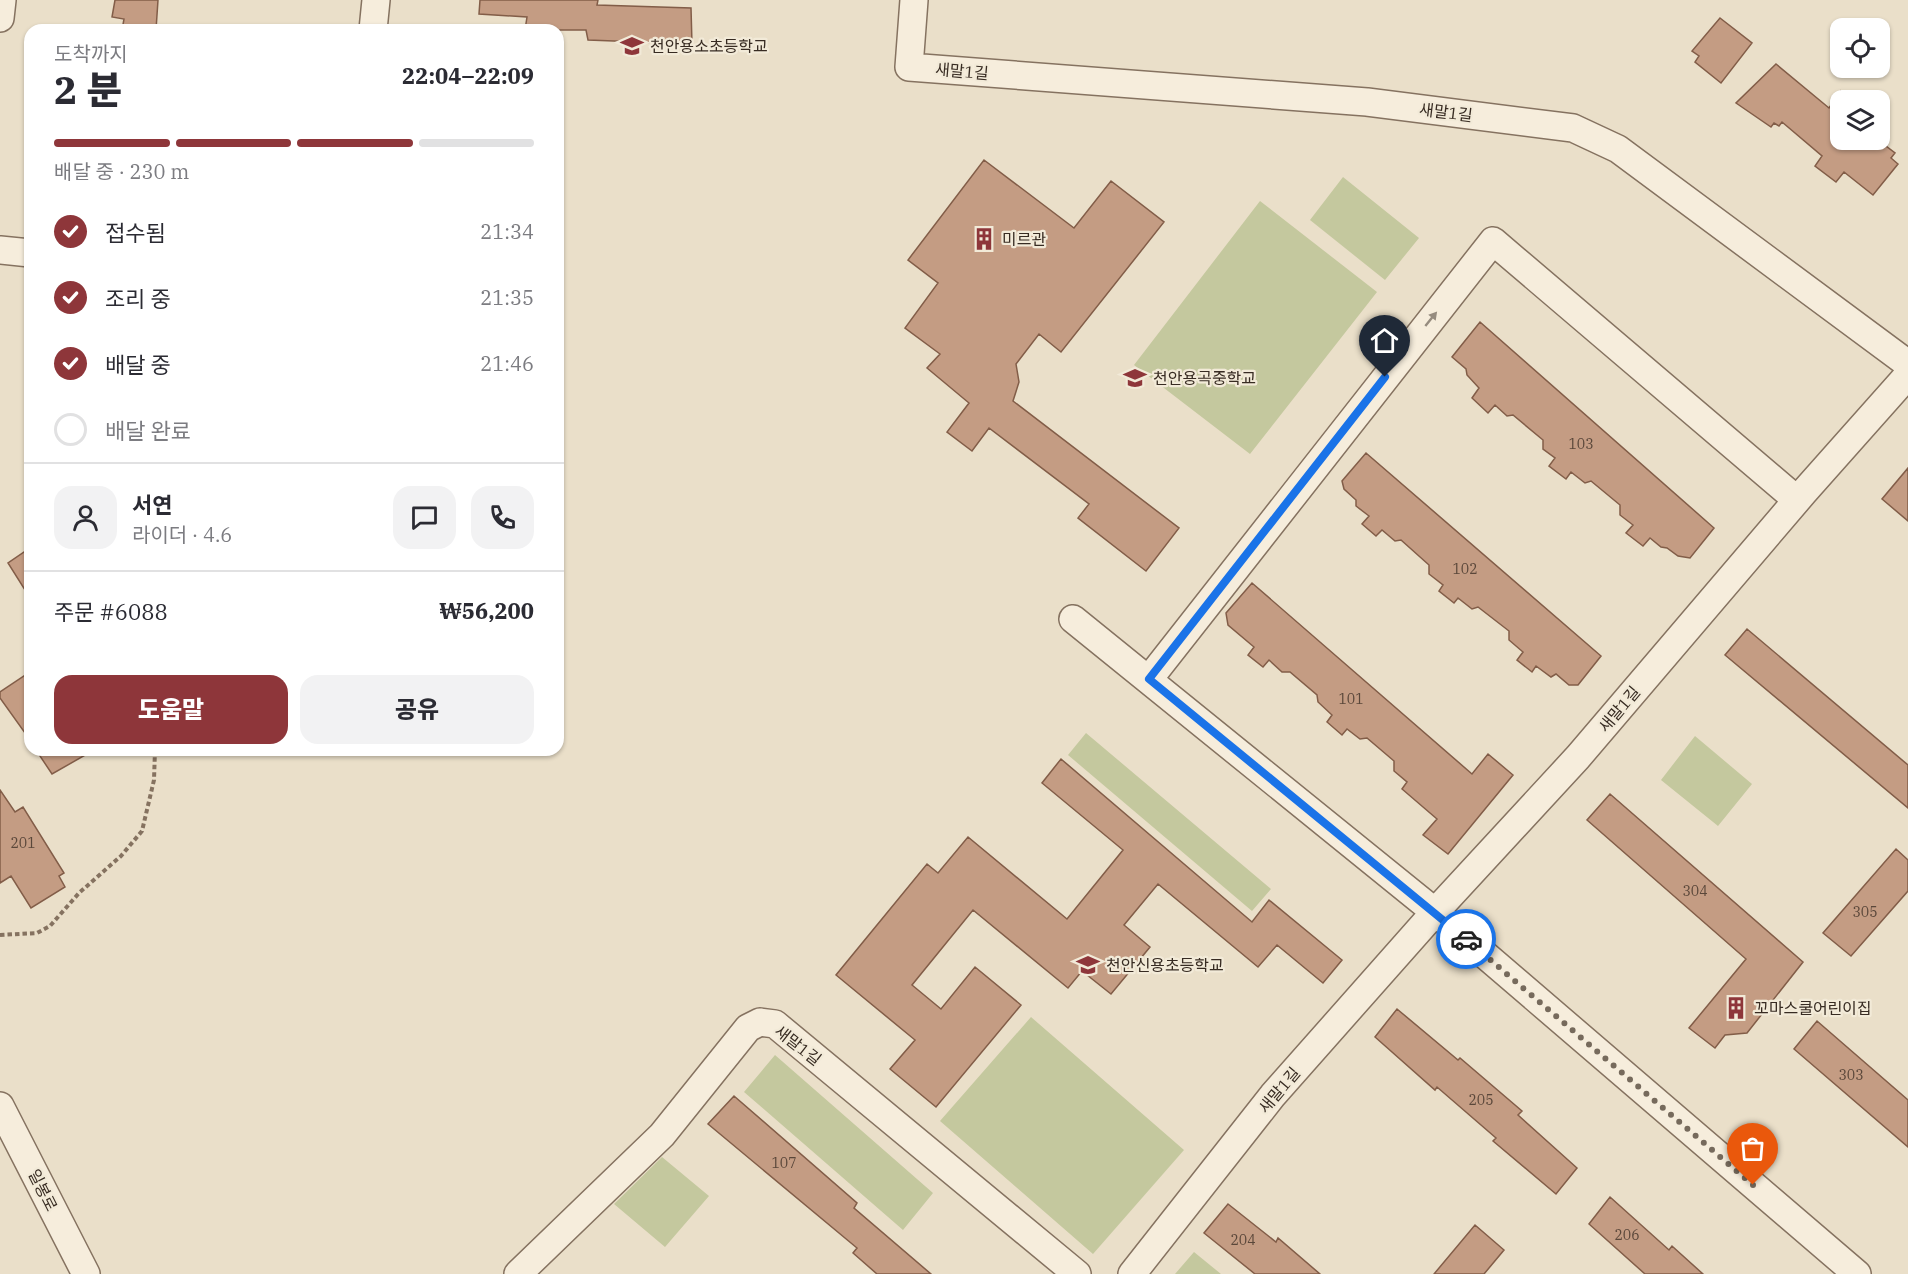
<!DOCTYPE html>
<html lang="ko">
<head>
<meta charset="utf-8">
<style>
	:root { --surface:#fff; --page:#f2f2f3; --text:#2b2b33; --muted:#7c7c81; --line:#e1e1e2; --accent:#8e363a }
	body { margin:0; font-family:"IBM Plex Serif","Noto Sans KR",serif; background:var(--page); color:var(--text); height:100vh; display:flex; flex-direction:column; font-size:22px; white-space:nowrap }
	* { box-sizing:border-box; margin:0 }
	p { font-size:20px; color:var(--muted) }
	.icon { flex:none; width:33px; height:33px; fill:none; stroke:currentColor; stroke-width:2; stroke-linecap:round; stroke-linejoin:round }
	.map { position:relative; flex:1; overflow:hidden }
	.side { position:absolute; left:24px; top:24px; width:540px; height:732px; display:flex; flex-direction:column; background:var(--surface); border-radius:18px; box-shadow:0 2px 4px #0004 }
	.side>* { flex:none }
	.tools { position:absolute; left:1830px; top:18px; display:grid; gap:12px }
	.tools a { display:grid; place-items:center; width:60px; height:60px; border-radius:12px; background:var(--surface); box-shadow:0 2px 4px #0004; font-size:30px }
	.pin { position:absolute; display:grid; place-items:center; width:51px; height:51px; color:#fff; margin:-62px -26px; border-radius:50% 50% 50% 0; rotate:-45deg; box-shadow:0 0 6px #0007 }
	.pin .icon { rotate:45deg }
	.courier { position:absolute; display:grid; place-items:center; width:60px; height:60px; margin:-30px; border:4px solid #1a73e8; border-radius:50%; background:#fff; color:#222; box-shadow:0 2px 8px #0007 }
	.headline em { font-style:normal; font-weight:800 }
	.headline div { display:flex; flex-direction:column-reverse }
	.headline { display:flex; align-items:center; justify-content:space-between; height:102px; padding:0 30px }
	h1 { font-size:39px; font-weight:800; line-height:45px }
	.bar { display:grid; grid-template-columns:repeat(4,1fr); gap:9px 6px; align-content:center; height:72px; padding:0 30px }
	.bar i { height:8px; border-radius:4px; background:var(--line) }
	.bar .selected { background:var(--accent) }
	.bar p { grid-column:span 4 }
	.line { display:flex; align-items:center; gap:15px; padding:0 30px; border-top:2px solid var(--line) }
	.line div { flex:1 }
	.round { display:grid; place-items:center; flex:none; width:63px; height:63px; border-radius:18px; background:var(--page) }
	ol { padding:0 30px; list-style:none }
	li { display:flex; align-items:center; gap:18px; height:66px }
	li p { margin-inline-start:auto }
	li .icon { padding:6px; border-radius:50%; background:var(--accent); color:#fff; stroke-width:4 }
	li:last-child { color:var(--muted) }
	li i { width:33px; height:33px; border:3px solid var(--line); border-radius:50% }
	.cta { display:flex; gap:12px; margin-top:auto; padding:12px 30px }
	.cta a { flex:1; height:69px; border-radius:18px; background:var(--accent); color:#fff; font-size:24px; font-weight:800; line-height:69px; text-align:center }
	.cta a+a { background:var(--page); color:var(--text) }
	.map>svg:first-child { display:block }
	.green { fill:#c4c89e }
	.building { fill:#c49c83; stroke:#825d48; stroke-width:1.5 }
	.lines { fill:none; stroke-linecap:round; stroke-linejoin:round }
	.minor-casing { stroke:#857260; stroke-width:30 }
	.path { stroke:#857260; stroke-width:4; stroke-dasharray:4.5 3; stroke-linecap:butt }
	.minor { stroke:#f6eddc; stroke-width:27 }
	.oneway { fill:#968c7f }
	.done { stroke:#766a5c; stroke-width:6; stroke-dasharray:0 10.8 }
	.route { stroke:#1a73e8; stroke-width:8 }
	.labels { text-anchor:middle; dominant-baseline:central; stroke-width:4.5; stroke-linejoin:round; paint-order:stroke }
	.number-label { font-size:14px; fill:#5a473a }
	.poi-label { font-size:16px; fill:#372b22; stroke:#f2ead8; text-anchor:start }
	.street-label { font-size:16px; fill:#372b22; stroke:#f2ead8 }
</style>
</head>
<body>
<div class="map">
<svg width="1908" height="1274" viewBox="0 0 1908 1274">
	<rect width="100%" height="100%" fill="#eadfc9"/>
	<path class="green" d="M 1343,177 L 1419,238 L 1385,280 L 1310,220 Z
		M 1260,201 L 1377,292 L 1250,454 L 1134,365 Z
		M 1086,733 L 1271,889 L 1252,911 L 1068,755 Z
		M 1695,736 L 1752,784 L 1718,826 L 1661,780 Z
		M 1031,1017 L 1184,1150 L 1093,1254 L 940,1121 Z
		M 775,1055 L 933,1193 L 903,1230 L 744,1092 Z
		M 662,1157 L 709,1196 L 665,1247 L 614,1204 Z
		M 1194,1252 L 1221,1274 L 1175,1274 Z"/>
	<path class="building" d="M 115,0 L 158,0 L 156,30 L 122,30 L 124,19 L 112,17 Z
		M 480,0 L 598,0 L 597,5 L 691,8 L 692,44 L 588,40 L 586,30 L 525,30 L 527,17 L 479,14 Z
		M 1720,18 L 1752,43 L 1721,83 L 1695,62 L 1699,56 L 1692,51 Z
		M 1776,64 L 1829,108 L 1840,92 L 1840,140 L 1878,140 L 1895,153 L 1891,158 L 1898,164 L 1873,195 L 1844,172 L 1836,182 L 1815,166 L 1822,156 L 1782,122 L 1779,126 L 1774,123 L 1771,127 L 1736,103 Z
		M 984,160 L 1074,228 L 1111,181 L 1164,222 L 1061,352 L 1039,334 L 1016,364 L 1019,382 L 1013,401 L 1179,528 L 1146,571 L 1078,518 L 1089,504 L 989,428 L 972,451 L 947,432 L 969,403 L 927,368 L 940,354 L 905,328 L 938,283 L 908,260 Z
		M 1480,322 L 1714,528 L 1690,558 L 1678,556 L 1667,548 L 1661,547 L 1650,538 L 1643,546 L 1626,533 L 1633,525 L 1620,515 L 1620,505 L 1591,481 L 1585,483 L 1571,472 L 1566,479 L 1549,466 L 1555,458 L 1543,449 L 1543,440 L 1513,415 L 1507,416 L 1495,405 L 1488,413 L 1472,398 L 1479,388 L 1467,375 L 1466,369 L 1452,357 Z
		M 1366,453 L 1601,656 L 1578,685 L 1569,685 L 1556,674 L 1551,677 L 1536,666 L 1532,672 L 1517,660 L 1523,652 L 1509,640 L 1509,631 L 1478,607 L 1472,609 L 1458,598 L 1454,603 L 1439,591 L 1443,585 L 1429,574 L 1429,565 L 1401,540 L 1395,541 L 1382,530 L 1376,536 L 1362,524 L 1369,516 L 1356,506 L 1356,500 L 1344,489 L 1342,481 Z
		M 1908,468 L 1908,521 L 1882,499 Z
		M 30,548 L 30,598 L 8,563 Z
		M 1252,583 L 1472,774 L 1488,754 L 1513,775 L 1448,854 L 1423,835 L 1437,819 L 1402,789 L 1407,782 L 1394,771 L 1394,761 L 1367,738 L 1360,739 L 1347,729 L 1342,735 L 1327,722 L 1332,715 L 1318,702 L 1317,695 L 1290,672 L 1282,672 L 1269,660 L 1263,667 L 1248,655 L 1254,647 L 1228,625 L 1226,613 Z
		M 1747,629 L 1908,765 L 1908,808 L 1725,655 Z
		M 30,672 L 30,740 L 0,698 L 0,692 Z
		M 36,750 L 94,750 L 52,774 Z
		M 1061,759 L 1252,922 L 1269,900 L 1342,960 L 1323,983 L 1277,945 L 1258,967 L 1158,884 L 1124,925 L 1150,947 L 1111,994 L 1082,971 L 1068,988 L 973,910 L 912,985 L 941,1009 L 975,967 L 1021,1005 L 936,1107 L 890,1069 L 915,1040 L 836,975 L 927,864 L 938,873 L 968,837 L 1067,919 L 1123,850 L 1042,783 Z
		M 0,790 L 15,812 L 23,807 L 64,873 L 59,876 L 65,887 L 31,908 L 11,876 L 0,883 Z
		M 1610,794 L 1803,962 L 1747,1033 L 1725,1035 L 1715,1048 L 1689,1028 L 1746,959 L 1587,820 Z
		M 1896,849 L 1908,860 L 1908,891 L 1851,956 L 1823,933 Z
		M 1397,1009 L 1458,1060 L 1460,1058 L 1522,1111 L 1518,1115 L 1577,1168 L 1556,1194 L 1493,1141 L 1496,1138 L 1437,1087 L 1435,1090 L 1375,1037 Z
		M 1817,1021 L 1908,1100 L 1908,1147 L 1794,1049 Z
		M 734,1096 L 857,1203 L 854,1208 L 931,1274 L 877,1274 L 853,1253 L 857,1248 L 708,1124 Z
		M 1610,1197 L 1669,1250 L 1672,1246 L 1703,1274 L 1645,1274 L 1589,1224 Z
		M 1228,1204 L 1276,1242 L 1278,1238 L 1320,1274 L 1255,1274 L 1204,1233 Z
		M 1475,1225 L 1504,1250 L 1484,1274 L 1434,1274 Z"/>
	<g class="lines">
		<g class="minor-casing">
			<path id="minor" d="M 914,0 L 909,67 L 1367,102 L 1573,128 L 1618,149 L 1908,364
				M 0,18 L 2,0
				M 373,30 L 376,0
				M 0,250 L 30,253
				M 1073,619 L 1435,912 L 1857,1274
				M 1149,679 L 1493,241 L 1797,500
				M 0,1106 L 86,1274
				M 518,1274 L 662,1135 L 748,1028 L 760,1022 L 775,1024 L 1077,1274
				M 1132,1274 L 1273,1095 L 1435,912 L 1578,757 L 1804,492 L 1908,375"/>
		</g>
		<path class="path" d="M 0,935 L 37,933 L 50,926 L 79,893 L 121,856 L 142,831 L 154,780 L 155,750"/>
		<use href="#minor" class="minor"/>
	</g>
	<defs><path id="oneway-solid" d="M-6-.8H1V-3.2L6.5 0L1 3.2V.8H-6Z" transform="scale(1.5)"/></defs>
	<use class="oneway" href="#oneway-solid" transform="translate(1431 319) rotate(-51)"/>
	<g class="lines">
		<path class="done" d="M 1466,939 L 1753,1185"/>
		<path class="route" d="M 1385,377 L 1149,679 L 1466,939"/>
	</g>
	<defs>
		<g id="school-bare" transform="scale(1.8)"><path d="M0-5L7-2L0 1L-7-2ZM-4 1L0 2.5L4 1V4Q0 6-4 4Z" fill="#8e363a" stroke="#f2ead8" stroke-width="2.5" paint-order="stroke"/></g>
		<g id="building-bare" transform="scale(1.8)"><path d="M-4-6H4V6H1V3H-1V6H-4ZM-2.5-4.3h1.7v1.8h-1.7ZM.8-4.3h1.7v1.8H.8ZM-2.5-1h1.7V.8h-1.7ZM.8-1h1.7V.8H.8Z" fill="#8e363a" stroke="#f2ead8" stroke-width="2.5" paint-order="stroke"/></g>
	</defs>
	<g fill-rule="evenodd">
		<use href="#school-bare" x="632" y="46"/>
		<use href="#building-bare" x="984" y="239"/>
		<use href="#school-bare" x="1135" y="378"/>
		<use href="#school-bare" x="1088" y="965"/>
		<use href="#building-bare" x="1736" y="1008"/>
	</g>
	<g class="labels">
		<g class="number-label">
			<text x="1581" y="444">103</text>
			<text x="1465" y="569">102</text>
			<text x="1351" y="699">101</text>
			<text x="23" y="843">201</text>
			<text x="1695" y="891">304</text>
			<text x="1865" y="912">305</text>
			<text x="1851" y="1075">303</text>
			<text x="1481" y="1100">205</text>
			<text x="784" y="1163">107</text>
			<text x="1627" y="1235">206</text>
			<text x="1243" y="1240">204</text>
		</g>
		<g class="poi-label">
			<text x="650" y="46">천안용소초등학교</text>
			<text x="1002" y="239">미르관</text>
			<text x="1153" y="378">천안용곡중학교</text>
			<text x="1106" y="965">천안신용초등학교</text>
			<text x="1754" y="1008">꼬마스쿨어린이집</text>
		</g>
		<g class="street-label">
			<text transform="translate(962 71) rotate(5)">새말1길</text>
			<text transform="translate(1446 112) rotate(7)">새말1길</text>
			<text transform="translate(1619 709) rotate(-50)">새말1길</text>
			<text transform="translate(798 1045) rotate(38)">새말1길</text>
			<text transform="translate(1279 1090) rotate(-50)">새말1길</text>
			<text transform="translate(43 1190) rotate(63)">일봉로</text>
		</g>
	</g>
</svg>
<div class="tools">
<a><svg class="icon" aria-label="locate" viewBox="0 0 24 24"><circle cx="12" cy="12" r="6"/><path d="M12 2v4M12 18v4M2 12h4M18 12h4"/></svg></a>
<a><svg class="icon" aria-label="layers" viewBox="0 0 24 24"><path d="M12 4l9 5-9 5-9-5zM3 14l9 5 9-5"/></svg></a>
</div>
<div class="pin" style="left:1753px;top:1185px;background:#ea580c"><svg class="icon" aria-label="bag" viewBox="0 0 24 24"><path d="M5 8h14l-1 12H6zM9 8a3 3 0 0 1 6 0"/></svg></div>
<div class="pin" style="left:1385px;top:377px;background:#1f2937"><svg class="icon" aria-label="home" viewBox="0 0 24 24"><path d="M3 11l9-7 9 7M6 9v11h12V9"/></svg></div>
<div class="courier" style="left:1466px;top:939px"><svg class="icon" aria-label="car" viewBox="0 0 24 24"><path d="M5 17H2v-5l4-1 3-4h7l3 4 3 1v5h-3M9 17h6M6 11h13"/><circle cx="7" cy="17" r="2"/><circle cx="17" cy="17" r="2"/></svg></div>
<section class="side">
<div class="headline"><div><h1>2 분</h1><p>도착까지</p></div><em>22:04–22:09</em></div>
<div class="bar"><i class="selected"></i><i class="selected"></i><i class="selected"></i><i></i><p>배달 중 · 230 m</p></div>
<ol>
<li><svg class="icon" aria-label="check" viewBox="0 0 24 24"><path d="M5 12l5 5 9-10"/></svg>접수됨<p>21:34</p></li>
<li><svg class="icon" aria-label="check" viewBox="0 0 24 24"><path d="M5 12l5 5 9-10"/></svg>조리 중<p>21:35</p></li>
<li><svg class="icon" aria-label="check" viewBox="0 0 24 24"><path d="M5 12l5 5 9-10"/></svg>배달 중<p>21:46</p></li>
<li><i></i>배달 완료</li>
</ol>
<div class="line" style="height:108px"><a class="round"><svg class="icon" aria-label="person" viewBox="0 0 24 24"><circle cx="12" cy="8" r="4"/><path d="M4 21q1-7 8-7t8 7"/></svg></a><div><b>서연</b><p>라이더 · 4.6</p></div><a class="round"><svg class="icon" aria-label="chat" viewBox="0 0 24 24"><path d="M4 5h16v11H9l-5 4z"/></svg></a><a class="round"><svg class="icon" aria-label="phone" viewBox="0 0 24 24"><path d="M5 4h4l2 5-3 2q2 4 5 5l2-3 5 2v4C11 20 4 13 5 4z"/></svg></a></div>
<div class="line" style="height:78px"><div>주문 #6088</div><b>₩56,200</b></div>
<div class="cta"><a>도움말</a><a>공유</a></div>
</section>
</div>
</body>
</html>
